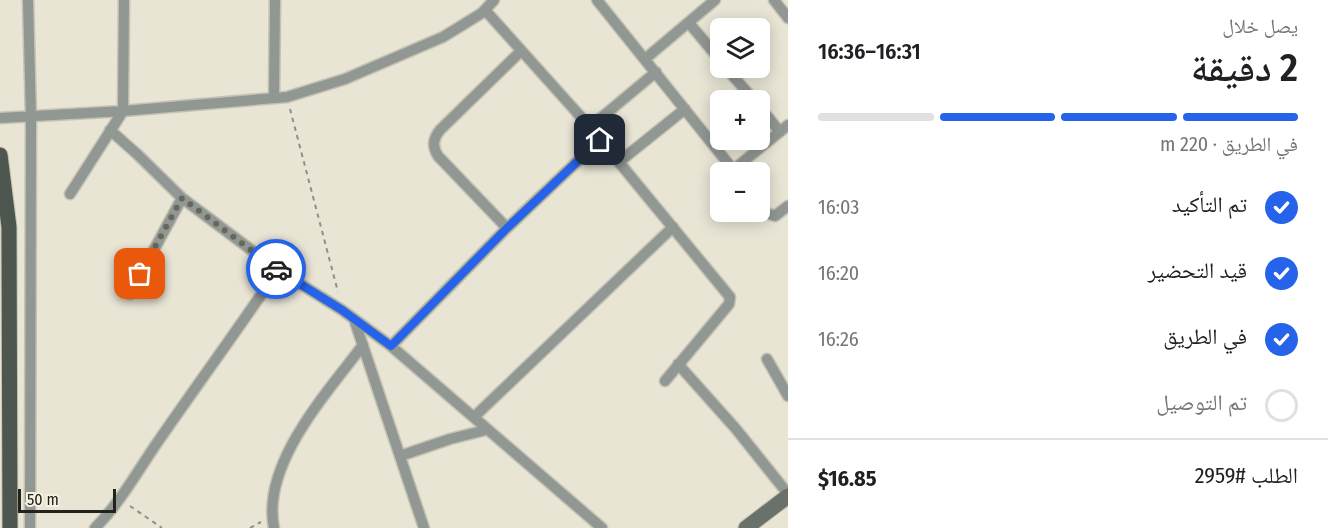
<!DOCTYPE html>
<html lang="ar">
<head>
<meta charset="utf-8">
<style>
	:root { --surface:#fff; --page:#f6f6f6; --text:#202124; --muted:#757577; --line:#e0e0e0; --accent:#2563eb }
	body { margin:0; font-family:"Fira Sans Condensed","Noto Naskh Arabic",sans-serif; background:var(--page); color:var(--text); direction:rtl; height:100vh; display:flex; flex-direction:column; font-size:22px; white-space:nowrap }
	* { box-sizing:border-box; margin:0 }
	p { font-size:20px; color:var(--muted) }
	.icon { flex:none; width:33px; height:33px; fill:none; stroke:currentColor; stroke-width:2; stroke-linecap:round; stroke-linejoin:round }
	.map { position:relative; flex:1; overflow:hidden; direction:ltr }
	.panel { display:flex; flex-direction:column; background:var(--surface); width:540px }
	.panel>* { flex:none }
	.tools { position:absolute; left:710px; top:18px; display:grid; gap:12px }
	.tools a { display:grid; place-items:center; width:60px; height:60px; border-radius:9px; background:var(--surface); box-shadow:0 3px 15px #0003; font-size:30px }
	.scale { position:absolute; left:18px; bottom:15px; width:98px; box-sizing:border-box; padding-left:6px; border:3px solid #23221c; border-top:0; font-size:16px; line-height:21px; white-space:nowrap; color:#23221c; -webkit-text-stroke:4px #f6f2e2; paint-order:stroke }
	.pin { position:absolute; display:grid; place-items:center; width:51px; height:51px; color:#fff; margin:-26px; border-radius:12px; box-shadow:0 3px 9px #0006 }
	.courier { position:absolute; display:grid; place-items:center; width:60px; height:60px; margin:-30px; border:4px solid #2563eb; border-radius:50%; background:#fff; color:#222; box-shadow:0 2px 8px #0007 }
	.summary em { font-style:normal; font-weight:600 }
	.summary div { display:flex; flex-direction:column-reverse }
	.summary { display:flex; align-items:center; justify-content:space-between; height:102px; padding:0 30px }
	h1 { font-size:39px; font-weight:600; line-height:45px }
	.bar { display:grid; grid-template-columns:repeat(4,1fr); gap:9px 6px; align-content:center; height:72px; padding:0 30px }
	.bar i { height:8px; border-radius:4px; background:var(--line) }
	.bar .active { background:var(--accent) }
	.bar p { grid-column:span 4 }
	.line { display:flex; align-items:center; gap:15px; padding:0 30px; border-top:2px solid var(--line) }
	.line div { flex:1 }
	ol { padding:0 30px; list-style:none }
	li { display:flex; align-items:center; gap:18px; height:66px }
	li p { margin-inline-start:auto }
	li .icon { padding:6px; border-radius:50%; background:var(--accent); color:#fff; stroke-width:4 }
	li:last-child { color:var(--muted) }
	li i { width:33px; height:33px; border:3px solid var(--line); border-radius:50% }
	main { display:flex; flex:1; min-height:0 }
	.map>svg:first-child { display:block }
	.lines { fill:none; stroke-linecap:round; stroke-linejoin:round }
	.street-casing { stroke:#c5c2b4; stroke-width:13 }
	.secondary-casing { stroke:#c5c2b4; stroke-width:17 }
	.primary-casing { stroke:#c5c2b4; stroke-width:17 }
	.path { stroke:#918e83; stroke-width:2; stroke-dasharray:4.5 4.5; stroke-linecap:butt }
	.street { stroke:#919792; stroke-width:10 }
	.secondary { stroke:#69716b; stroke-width:15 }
	.primary { stroke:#4d574f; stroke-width:15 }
	.done { stroke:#68665d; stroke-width:6; stroke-dasharray:0 10.8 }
	.route { stroke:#2563eb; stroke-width:8 }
</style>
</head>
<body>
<main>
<section class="panel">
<div class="summary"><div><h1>2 دقيقة</h1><p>يصل خلال</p></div><em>16:31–16:36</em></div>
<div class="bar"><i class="active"></i><i class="active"></i><i class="active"></i><i></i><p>في الطريق · 220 m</p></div>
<ol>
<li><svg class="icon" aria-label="check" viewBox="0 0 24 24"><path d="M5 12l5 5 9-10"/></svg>تم التأكيد<p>16:03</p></li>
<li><svg class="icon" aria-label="check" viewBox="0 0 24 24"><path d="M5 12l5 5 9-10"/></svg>قيد التحضير<p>16:20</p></li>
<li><svg class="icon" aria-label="check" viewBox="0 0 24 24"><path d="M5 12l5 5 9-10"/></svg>في الطريق<p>16:26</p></li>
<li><i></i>تم التوصيل</li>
</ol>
<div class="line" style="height:78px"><div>الطلب #2959</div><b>$16.85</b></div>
</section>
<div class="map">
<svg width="788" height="528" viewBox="0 0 788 528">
	<rect width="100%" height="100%" fill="#e8e5d5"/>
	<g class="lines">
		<g class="street-casing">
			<path id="street" d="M 28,0 L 31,117 L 30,528
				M 597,0 L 735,172
				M 774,0 L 788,18
				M 485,10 L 590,127 L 730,297 L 729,304 L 665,381
				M 689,23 L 720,60
				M 645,59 L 715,0
				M 726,68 L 754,100
				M 274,98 L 275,0
				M 759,106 L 780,132
				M 0,118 L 123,111 L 287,97 L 345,79 L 443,37 L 482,13 L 494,0
				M 590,127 L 656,72
				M 110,130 L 137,154 L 182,198 L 278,270 L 342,310 L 391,346 L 602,528
				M 619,162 L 685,109
				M 733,170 L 788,125
				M 70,194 L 123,111 L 124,0
				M 759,204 L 766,213 L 775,216 L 788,206
				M 507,228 L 438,156 C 432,146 433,139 440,130 L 521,51
				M 130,294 L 182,198
				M 354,319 L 424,528
				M 391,346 L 507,228 L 600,140
				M 767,359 L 788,396
				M 678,364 L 736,429 L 788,494
				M 474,417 L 673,227
				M 400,456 L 450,439 L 486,430
				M 95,528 C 120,503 137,472 157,443 C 197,385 239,328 278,270
				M 274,528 C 261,464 327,393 363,345"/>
		</g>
		<g class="secondary-casing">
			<path id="secondary" d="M 746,528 L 788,496"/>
		</g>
		<g class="primary-casing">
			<path id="primary" d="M 0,155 L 9,227 L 10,528"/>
		</g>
		<path class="path" d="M 290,109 L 338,292
			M 130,506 L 162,528
			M 250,528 L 261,522"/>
		<use href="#street" class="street"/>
		<use href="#secondary" class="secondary"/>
		<use href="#primary" class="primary"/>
	</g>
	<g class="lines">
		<path class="done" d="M 140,274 L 182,198 L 276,269"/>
		<path class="route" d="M 276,269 L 342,310 L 391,346 L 507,228 L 600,140"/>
	</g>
</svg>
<div class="tools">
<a><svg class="icon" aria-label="layers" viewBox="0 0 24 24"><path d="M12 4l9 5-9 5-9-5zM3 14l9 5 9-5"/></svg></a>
<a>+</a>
<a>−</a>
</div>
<div class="scale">50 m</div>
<div class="pin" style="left:140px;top:274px;background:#ea580c"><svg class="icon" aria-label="bag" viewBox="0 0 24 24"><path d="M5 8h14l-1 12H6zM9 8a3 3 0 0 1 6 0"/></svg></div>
<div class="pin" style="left:600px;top:140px;background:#1f2937"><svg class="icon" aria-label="home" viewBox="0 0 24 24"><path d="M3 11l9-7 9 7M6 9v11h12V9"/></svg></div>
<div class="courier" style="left:276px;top:269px"><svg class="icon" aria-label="car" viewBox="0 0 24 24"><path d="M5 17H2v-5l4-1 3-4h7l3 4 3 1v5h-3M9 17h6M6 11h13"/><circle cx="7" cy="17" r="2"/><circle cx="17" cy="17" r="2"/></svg></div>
</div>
</main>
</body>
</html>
